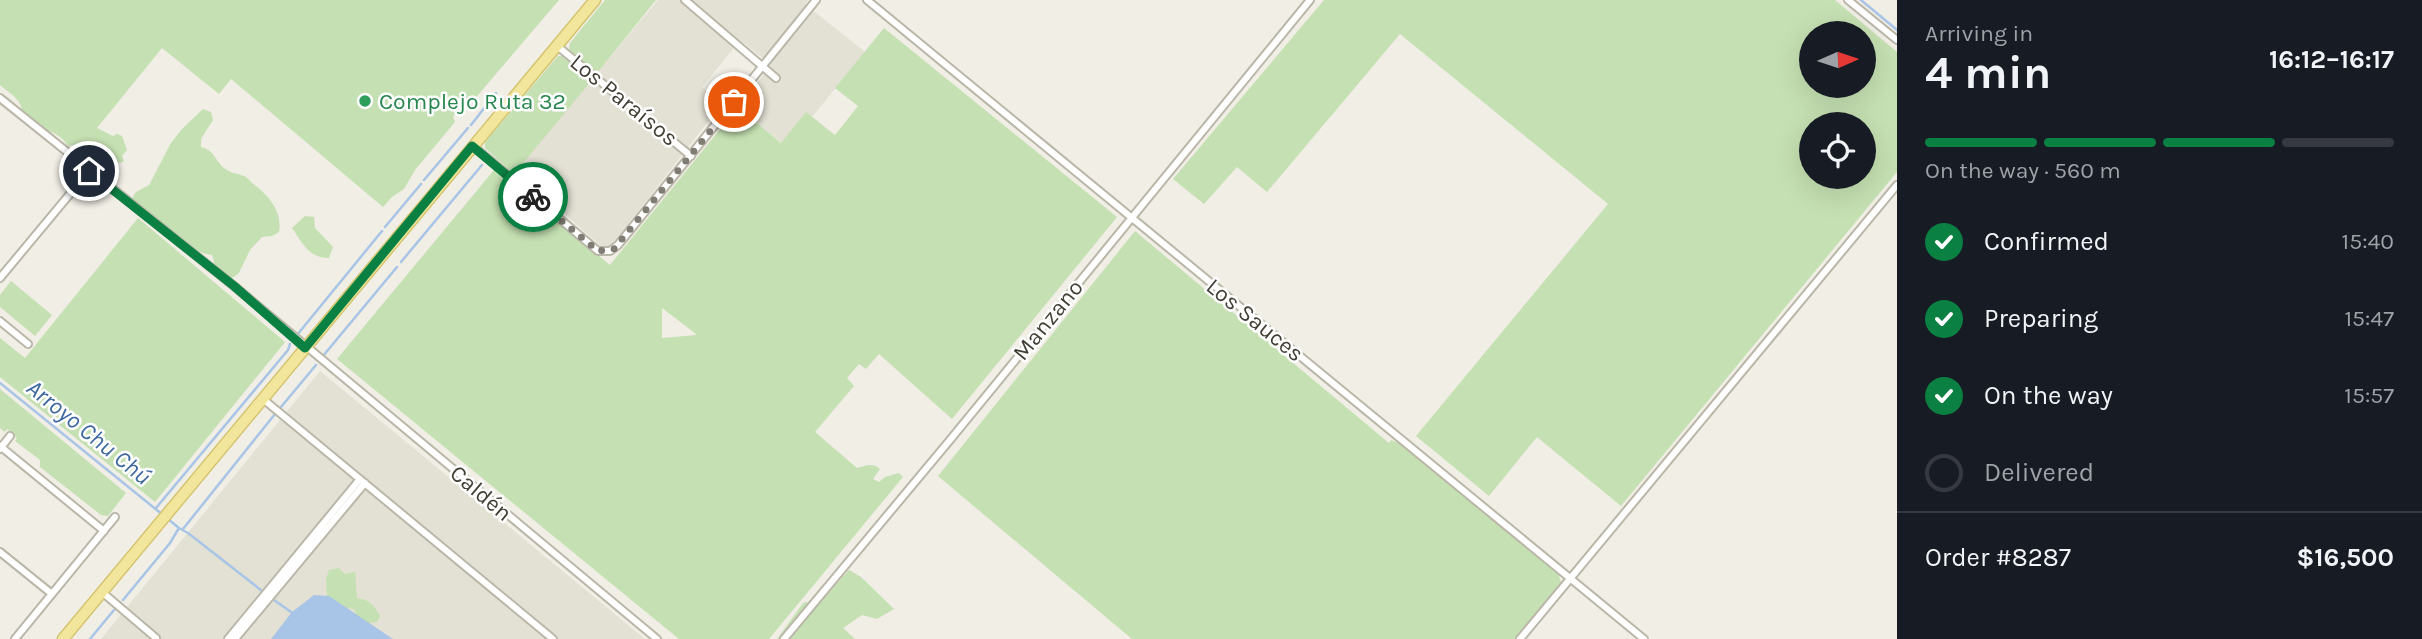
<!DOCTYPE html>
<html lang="en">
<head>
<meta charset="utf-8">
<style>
	:root { --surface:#171b24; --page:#20242c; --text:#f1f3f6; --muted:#9ea1a6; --line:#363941; --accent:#0b8043 }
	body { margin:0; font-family:Karla,sans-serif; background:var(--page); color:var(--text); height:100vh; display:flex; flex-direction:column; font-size:26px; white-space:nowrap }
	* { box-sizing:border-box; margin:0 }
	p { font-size:23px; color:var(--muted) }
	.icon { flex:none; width:38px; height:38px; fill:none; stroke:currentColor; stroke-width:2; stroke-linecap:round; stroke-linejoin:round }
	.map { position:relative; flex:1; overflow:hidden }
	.sheet { display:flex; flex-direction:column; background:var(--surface); width:525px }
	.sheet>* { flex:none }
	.needle { width:46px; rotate:87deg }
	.buttons { position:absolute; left:1799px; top:21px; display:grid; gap:14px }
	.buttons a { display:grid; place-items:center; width:77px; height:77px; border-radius:50%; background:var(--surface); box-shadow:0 7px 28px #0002; font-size:35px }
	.pin { position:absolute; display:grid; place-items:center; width:60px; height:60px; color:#fff; margin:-30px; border:4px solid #fff; border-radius:50%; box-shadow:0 2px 7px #0007 }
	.courier { position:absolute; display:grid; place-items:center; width:70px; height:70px; margin:-35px; border:5px solid #0b8043; border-radius:50%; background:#fff; color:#222; box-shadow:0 2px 9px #0007 }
	.head em { font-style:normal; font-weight:700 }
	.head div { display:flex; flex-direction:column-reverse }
	.head { display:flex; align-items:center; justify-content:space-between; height:119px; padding:0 28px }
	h1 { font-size:46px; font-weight:700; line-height:52px }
	.bar { display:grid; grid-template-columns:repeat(4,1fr); gap:10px 7px; align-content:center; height:84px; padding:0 28px }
	.bar i { height:9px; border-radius:5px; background:var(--line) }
	.bar .current { background:var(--accent) }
	.bar p { grid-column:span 4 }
	.line { display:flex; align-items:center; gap:18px; padding:0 28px; border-top:2px solid var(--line) }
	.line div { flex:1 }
	ol { padding:0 28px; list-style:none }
	li { display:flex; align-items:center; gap:21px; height:77px }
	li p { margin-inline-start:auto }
	li .icon { padding:7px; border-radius:50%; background:var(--accent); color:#fff; stroke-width:4 }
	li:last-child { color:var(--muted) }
	li i { width:38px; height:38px; border:4px solid var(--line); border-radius:50% }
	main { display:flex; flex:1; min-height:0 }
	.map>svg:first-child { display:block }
	.residential { fill:#e3e1d4 }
	.green { fill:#c5e0b2; fill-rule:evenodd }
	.water { fill:#a8c4e6 }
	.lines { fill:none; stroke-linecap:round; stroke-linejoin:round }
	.stream { stroke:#a8c4e6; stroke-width:2.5 }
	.street-casing { stroke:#bab7a9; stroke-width:10 }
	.primary-casing { stroke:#d4c56f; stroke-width:13 }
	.street { stroke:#fff; stroke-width:6 }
	.primary { stroke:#f2e69d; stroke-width:10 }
	.done { stroke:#7f7c73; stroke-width:7; stroke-dasharray:0 12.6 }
	.route { stroke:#0b8043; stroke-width:9 }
	.leisure-dot { fill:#2e9e5b; stroke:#fff; stroke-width:2.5 }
	.labels { text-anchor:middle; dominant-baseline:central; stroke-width:5; stroke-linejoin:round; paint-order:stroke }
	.street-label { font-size:23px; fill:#423f35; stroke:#fff }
	.leisure-label { font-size:23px; fill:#27864d; stroke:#fff; text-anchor:start }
	.water-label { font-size:24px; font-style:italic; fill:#3c67a0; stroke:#fff }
</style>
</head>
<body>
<main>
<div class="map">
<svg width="1897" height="639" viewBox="0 0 1897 639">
	<rect width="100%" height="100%" fill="#f0eee5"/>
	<path class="residential" d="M 658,0 L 808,0 L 805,4 L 865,52 L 812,117 L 806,113 L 782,143 L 738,107 L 771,65 L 740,40 L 702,87 L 722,104 L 610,247 L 602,247 L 515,170 Z
		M 320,371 L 645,639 L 101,639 Z"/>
	<path class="green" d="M 0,0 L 559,0 L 461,115 L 456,113 L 453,117 L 455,122 L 415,170 L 404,189 L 392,197 L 383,207 L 231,79 L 219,94 L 162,48 L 97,128 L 113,136 L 117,134 L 122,136 L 127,150 L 122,156 L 124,161 L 120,163 C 103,156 112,147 85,143 L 79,150 L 73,145 L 68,146 C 56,125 34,134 21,115 C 25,101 10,94 0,85 Z
		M 605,0 L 656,0 L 597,73 L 569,50 L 570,43 Z
		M 1324,0 L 1835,0 L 1897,52 L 1897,172 L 1621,506 L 1537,437 L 1489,496 L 1416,436 L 1608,204 L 1400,34 L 1267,192 L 1237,167 L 1204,204 L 1173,179 ZM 1811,33 L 1864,33 L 1864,86 L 1811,86 ZM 1811,124 L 1864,124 L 1864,177 L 1811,177 Z
		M 884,28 L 1117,217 L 952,419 L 879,354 L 866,369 L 859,364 L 847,378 L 854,386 L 815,432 L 857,468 C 866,466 872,462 880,469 L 873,479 L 879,482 L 885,477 L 899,473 L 903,477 L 769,639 L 679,639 L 337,359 L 494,170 L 610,265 L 738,107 L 781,143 L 806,112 L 835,135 L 858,106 L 835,88 ZM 662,308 L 696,334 L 696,335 L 662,338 Z
		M 558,56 L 562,56 L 592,80 L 514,174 L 485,148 L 485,142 Z
		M 203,109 L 211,112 L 213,120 L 201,139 L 201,147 C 214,150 215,160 224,168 C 232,174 236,173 244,176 C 247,177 249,180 252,183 C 268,194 283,212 279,232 L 272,236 L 262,237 L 250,250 L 239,273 L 231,279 L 215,265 L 212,255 C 181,251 158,215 132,199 L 136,192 L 149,185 L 171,143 L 181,130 Z
		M 305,216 L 314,217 L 315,228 L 333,247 L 329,258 C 309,258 303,244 292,228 Z
		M 138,218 L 285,342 L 155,502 L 0,377 L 0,338 L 25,358 Z
		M 1135,231 L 1389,443 L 1391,440 L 1403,445 L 1557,571 L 1561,582 L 1515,639 L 1132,639 L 938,476 Z
		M 11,281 L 52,315 L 35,336 L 0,307 L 0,295 Z
		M 0,389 L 126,493 L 108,516 L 101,515 L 40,467 L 40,460 L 15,441 L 17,438 L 7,429 L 5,432 L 0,428 Z
		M 339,568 L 345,574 L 355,572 L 357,598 C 370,600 374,605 380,616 L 377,622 L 366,623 L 358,620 L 354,609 L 344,608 L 327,599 L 326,579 L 329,570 Z
		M 849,570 L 861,577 L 894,609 L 877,619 L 862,615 L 843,628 L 855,639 L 777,639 L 803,603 L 824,598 Z"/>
	<path class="water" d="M 314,595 L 329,596 L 393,639 L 271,639 L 292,612 Z"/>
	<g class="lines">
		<path class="stream" d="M 1861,0 L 1897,30
			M 471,125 L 496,93
			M 424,180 L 468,128
			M 385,227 L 421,184
			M 401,262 L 482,165
			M 297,335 L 382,231
			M 323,356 L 397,267
			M 0,383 L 179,528 L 188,533 L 266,594
			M 281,407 L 316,365
			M 156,508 L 288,350 L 290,344
			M 183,529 L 275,414
			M 271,598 L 294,614
			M 123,600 L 170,543 L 179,528
			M 90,639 L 114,610"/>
		<g class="street-casing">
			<path id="street" d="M 685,0 L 776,78
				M 867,0 L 1644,639
				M 1848,0 L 1897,40
				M 556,45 L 691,156
				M 0,98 L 234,286 L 657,639
				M 473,146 L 598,251 L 610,251 L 618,245 L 816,0
				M 0,278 L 89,171
				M 0,321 L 28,344
				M 263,399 L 553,639
				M 0,446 L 104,531
				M 0,449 L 10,436
				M 0,552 L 52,594
				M 102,592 L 156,638
				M 15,639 L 115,517
				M 228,639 L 360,479
				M 235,639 L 365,483
				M 784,639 L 950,440 L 1310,0
				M 1520,639 L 1897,185"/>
		</g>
		<g class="primary-casing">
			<path id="primary" d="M 63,639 L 595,0"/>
		</g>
		<use href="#street" class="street"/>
		<use href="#primary" class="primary"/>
	</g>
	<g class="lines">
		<path class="done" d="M 533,197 L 598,251 L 614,249 L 734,102"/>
		<path class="route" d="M 89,171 L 234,286 L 305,348 L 472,146 L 533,197"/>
	</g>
	<circle class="leisure-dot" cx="365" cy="101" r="7"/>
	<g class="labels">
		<g class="street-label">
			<text transform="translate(624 100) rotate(39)">Los Paraísos</text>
			<text transform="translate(1048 320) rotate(-51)">Manzano</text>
			<text transform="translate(1255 320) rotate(39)">Los Sauces</text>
			<text transform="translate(481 493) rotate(40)">Caldén</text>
		</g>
		<g class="leisure-label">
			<text x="379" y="101">Complejo Ruta 32</text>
		</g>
		<g class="water-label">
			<text transform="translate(89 432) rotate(39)">Arroyo Chu Chú</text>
		</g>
	</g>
</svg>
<div class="buttons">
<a><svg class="needle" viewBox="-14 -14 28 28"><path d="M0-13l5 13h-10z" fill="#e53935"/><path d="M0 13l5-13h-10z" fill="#9ea1a6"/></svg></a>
<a><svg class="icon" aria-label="locate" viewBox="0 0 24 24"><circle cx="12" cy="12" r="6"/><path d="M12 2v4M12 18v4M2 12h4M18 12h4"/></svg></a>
</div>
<div class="pin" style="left:734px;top:102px;background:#ea580c"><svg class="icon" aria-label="bag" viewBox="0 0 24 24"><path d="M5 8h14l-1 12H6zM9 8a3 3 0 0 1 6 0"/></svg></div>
<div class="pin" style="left:89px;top:171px;background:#1f2937"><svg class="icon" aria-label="home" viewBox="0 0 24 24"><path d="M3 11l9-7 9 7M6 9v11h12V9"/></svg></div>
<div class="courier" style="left:533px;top:197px"><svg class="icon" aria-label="bike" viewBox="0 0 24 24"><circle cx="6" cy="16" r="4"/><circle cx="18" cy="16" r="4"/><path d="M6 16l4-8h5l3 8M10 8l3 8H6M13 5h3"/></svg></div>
</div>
<section class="sheet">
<div class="head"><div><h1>4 min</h1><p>Arriving in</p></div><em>16:12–16:17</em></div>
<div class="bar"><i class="current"></i><i class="current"></i><i class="current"></i><i></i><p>On the way · 560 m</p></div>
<ol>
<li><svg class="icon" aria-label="check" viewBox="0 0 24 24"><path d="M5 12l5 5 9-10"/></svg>Confirmed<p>15:40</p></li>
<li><svg class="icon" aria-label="check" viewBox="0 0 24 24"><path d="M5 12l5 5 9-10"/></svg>Preparing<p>15:47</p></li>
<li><svg class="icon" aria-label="check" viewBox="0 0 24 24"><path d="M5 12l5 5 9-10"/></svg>On the way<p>15:57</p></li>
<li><i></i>Delivered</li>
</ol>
<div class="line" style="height:91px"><div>Order #8287</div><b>$16,500</b></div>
</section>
</main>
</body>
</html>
